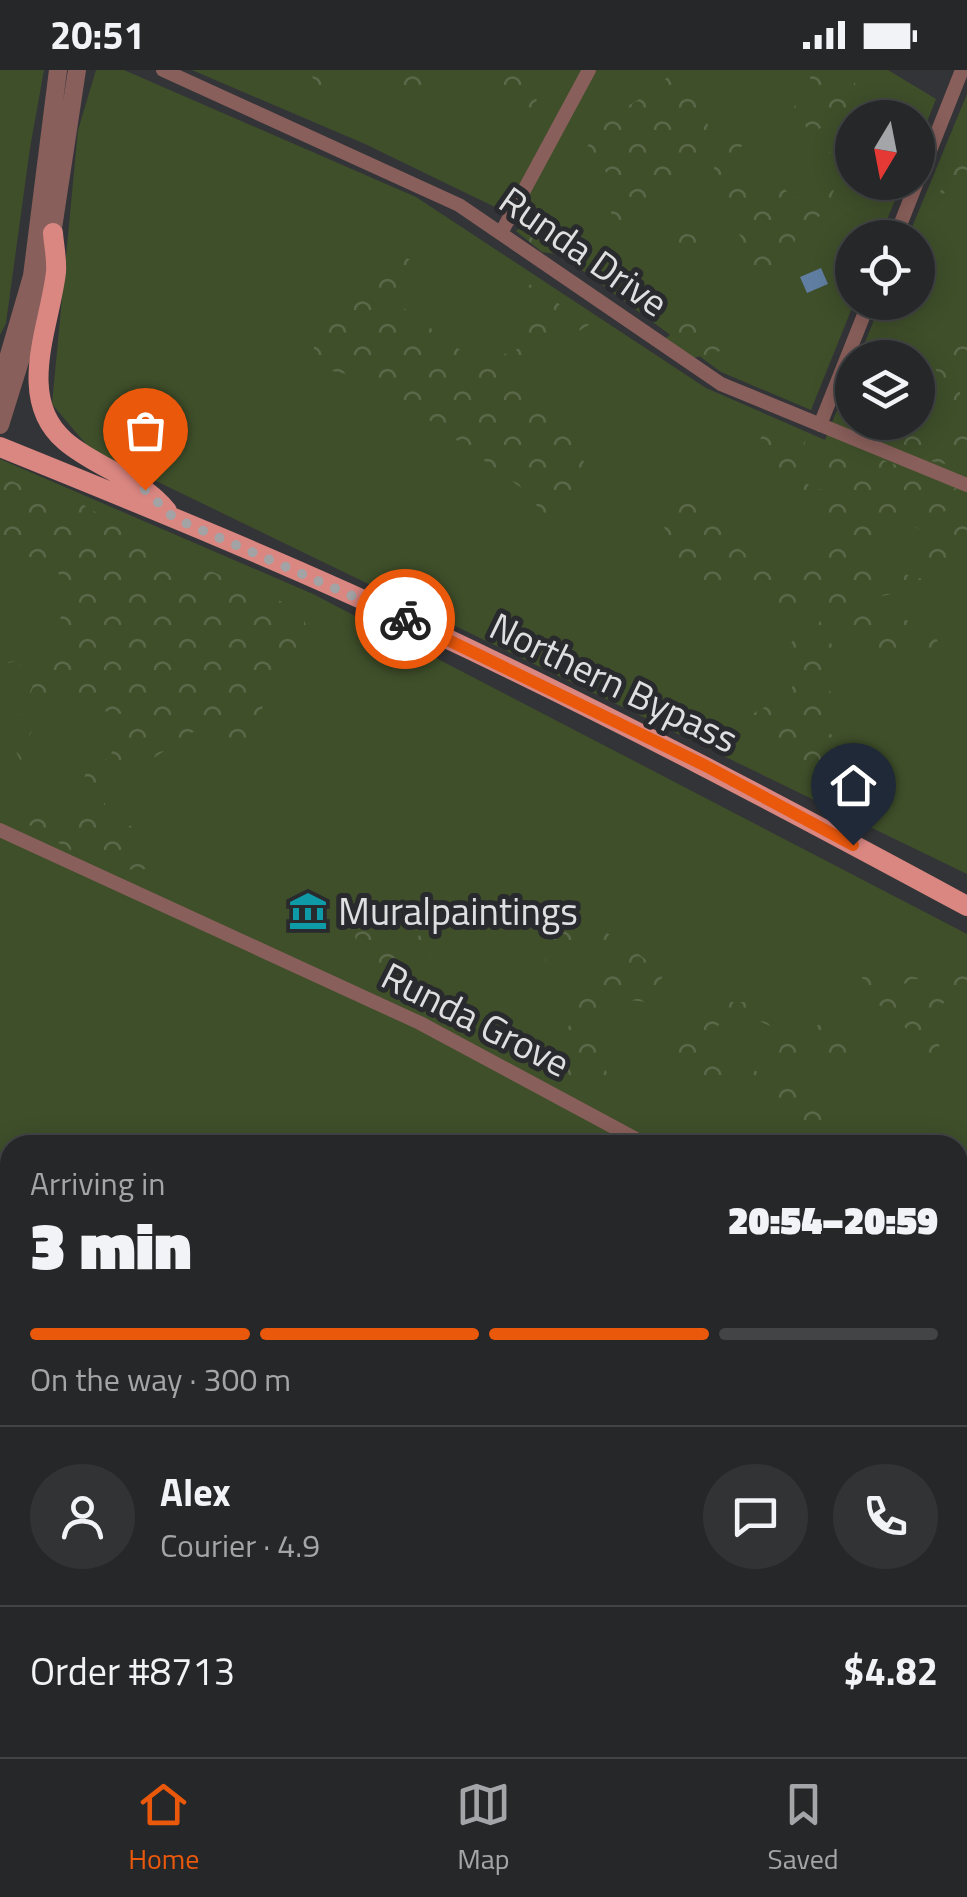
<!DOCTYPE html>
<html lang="en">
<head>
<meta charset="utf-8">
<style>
	:root { --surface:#262729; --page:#323335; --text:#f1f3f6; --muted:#a4a5a8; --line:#424446; --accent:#ea580c }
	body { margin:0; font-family:"Titillium Web",sans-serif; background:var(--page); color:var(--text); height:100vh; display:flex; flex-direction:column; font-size:38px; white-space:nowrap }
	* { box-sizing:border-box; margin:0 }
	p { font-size:32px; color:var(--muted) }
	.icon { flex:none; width:55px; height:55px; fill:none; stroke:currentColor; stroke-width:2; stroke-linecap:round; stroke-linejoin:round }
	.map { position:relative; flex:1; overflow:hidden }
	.sheet { position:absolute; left:0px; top:1065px; width:968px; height:622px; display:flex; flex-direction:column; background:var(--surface); border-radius:30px 30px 0 0; box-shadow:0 5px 25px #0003,0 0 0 2px var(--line) }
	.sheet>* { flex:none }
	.needle { width:65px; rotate:190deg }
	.controls { position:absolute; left:835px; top:30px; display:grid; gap:20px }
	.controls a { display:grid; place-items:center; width:100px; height:100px; border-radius:50%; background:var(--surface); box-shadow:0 5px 25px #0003,0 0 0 2px var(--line); font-size:50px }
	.pin { position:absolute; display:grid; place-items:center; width:85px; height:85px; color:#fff; margin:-102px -42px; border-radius:50% 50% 50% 0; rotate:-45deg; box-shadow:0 0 10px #0007 }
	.pin .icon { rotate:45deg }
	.courier { position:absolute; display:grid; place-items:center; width:100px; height:100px; margin:-50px; border:8px solid #ea580c; border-radius:50%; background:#fff; color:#222; box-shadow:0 2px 12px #0007 }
	.head em { font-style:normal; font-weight:800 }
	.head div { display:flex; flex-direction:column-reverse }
	.head { display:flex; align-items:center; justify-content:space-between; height:170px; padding:0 30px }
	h1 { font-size:65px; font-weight:800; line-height:75px }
	.bar { display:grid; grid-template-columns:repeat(4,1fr); gap:15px 10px; align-content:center; height:120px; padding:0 30px }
	.bar i { height:12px; border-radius:8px; background:var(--line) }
	.bar .current { background:var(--accent) }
	.bar p { grid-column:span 4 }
	.line { display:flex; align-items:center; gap:25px; padding:0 30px; border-top:2px solid var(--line) }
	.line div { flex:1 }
	.round { display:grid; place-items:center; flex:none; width:105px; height:105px; border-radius:52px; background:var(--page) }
	.status { display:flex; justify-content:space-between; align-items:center; height:70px; padding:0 50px; background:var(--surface); direction:ltr }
	.status svg { height:28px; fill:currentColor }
	.tab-bar { display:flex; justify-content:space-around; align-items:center; height:140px; border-top:2px solid var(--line); background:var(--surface); font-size:28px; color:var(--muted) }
	.tab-bar a { display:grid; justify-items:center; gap:5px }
	.tab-bar .current { color:var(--accent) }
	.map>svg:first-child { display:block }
	.green { fill:#3f4f2a; fill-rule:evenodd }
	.forest { fill:url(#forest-crowns); fill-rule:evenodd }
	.water { fill:#607ea1 }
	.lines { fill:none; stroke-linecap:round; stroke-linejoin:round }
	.minor { stroke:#895f5b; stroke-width:14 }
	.tertiary { stroke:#895f5b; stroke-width:18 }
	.primary { stroke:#da8681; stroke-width:20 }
	.done { stroke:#a3a3a6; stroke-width:10; stroke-dasharray:0 18 }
	.route { stroke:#ea580c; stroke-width:12 }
	.labels { text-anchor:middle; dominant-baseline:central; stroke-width:10; stroke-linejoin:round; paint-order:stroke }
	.street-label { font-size:38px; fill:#dfdfe1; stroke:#292a2d }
	.poi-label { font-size:38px; fill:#dfdfe1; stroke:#292a2d; text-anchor:start }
</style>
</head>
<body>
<div class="status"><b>20:51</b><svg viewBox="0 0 49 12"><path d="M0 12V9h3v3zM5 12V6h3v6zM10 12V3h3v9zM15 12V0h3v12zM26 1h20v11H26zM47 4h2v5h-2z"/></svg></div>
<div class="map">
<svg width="967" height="1687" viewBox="0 0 967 1687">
	<defs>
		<pattern id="forest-crowns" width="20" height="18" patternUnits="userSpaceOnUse" patternTransform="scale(2.5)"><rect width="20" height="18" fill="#3f4f2a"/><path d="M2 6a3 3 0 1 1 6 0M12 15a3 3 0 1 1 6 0" fill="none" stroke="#5a6849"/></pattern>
	</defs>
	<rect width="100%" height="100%" fill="#333437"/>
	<path class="green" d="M 0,0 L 44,0 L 30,78 L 6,253 L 0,265 Z
		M 96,0 L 124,0 L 416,127 L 706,318 L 825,370 L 852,303 L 852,352 L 918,352 L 918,288 L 859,287 L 881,233 L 918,232 L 918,168 L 908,167 L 967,24 L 967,804 L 90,379 L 52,334 L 78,60 Z
		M 192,0 L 888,0 L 936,29 L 918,75 L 918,48 L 852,48 L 852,112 L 902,113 L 880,167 L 852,168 L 854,233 L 811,340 L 721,302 L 497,138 L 365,74 Z
		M 0,389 L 313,524 L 967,864 L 967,1687 L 0,1687 ZM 10,1075 L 958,1075 L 958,1678 L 10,1678 Z"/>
	<path class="forest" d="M 311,0 L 336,0 L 326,36 L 311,44 L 298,28 L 313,9 Z
		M 398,0 L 436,0 L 435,10 L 417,28 L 390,16 Z
		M 472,0 L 538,0 L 535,59 L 500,37 Z
		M 673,0 L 699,0 L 694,10 L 710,62 L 685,110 L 653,135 L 625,125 L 586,78 L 609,47 L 658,18 Z
		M 809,0 C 839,0 853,0 861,28 L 811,65 L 794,37 L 812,21 Z
		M 753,63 L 734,85 L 729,111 L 755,127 L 770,107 L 801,133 L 821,113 L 828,81 L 844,92 L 826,142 L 798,160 L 789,190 L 764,207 L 748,198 L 741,167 L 721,141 L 707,113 L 725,75 Z
		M 967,67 L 967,113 L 938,126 Z
		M 603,115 L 637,140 L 655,158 L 628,154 L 605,191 L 542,182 L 516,161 L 530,149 L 549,163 L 563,147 L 569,165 L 564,173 L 596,178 C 612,156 617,140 603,115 Z
		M 686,122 L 694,136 L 682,163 L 712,169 L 724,186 L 706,183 L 685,191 L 668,166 L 676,133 Z
		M 398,185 L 417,192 L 390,228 L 479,294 L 520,278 L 532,243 L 471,187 L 535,217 L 589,255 L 553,276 L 521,307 L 527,328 L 567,337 L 575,373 L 591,407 L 564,425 L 542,461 L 535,428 L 375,310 L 313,297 L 315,255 Z
		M 699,241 L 717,254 L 728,279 L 693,288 L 666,268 Z
		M 967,252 L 967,285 L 957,340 L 933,343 L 928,339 L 919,357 L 923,356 L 928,369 L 937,370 L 967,359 L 967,398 L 930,391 L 909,376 L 886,371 L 858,353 L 884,353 L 882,360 L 887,369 L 900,353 L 918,352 L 918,331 L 938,305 L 933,292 L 939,277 L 928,267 L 956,262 Z
		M 769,356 L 806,362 L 804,379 L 822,385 L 827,365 L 864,373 L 883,390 L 967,423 L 967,500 L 916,490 L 929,476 L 962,481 L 948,450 L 951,441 L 946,440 L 923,461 L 905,452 L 863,469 L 853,485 C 873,500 898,501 922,509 L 911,527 L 891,524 L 869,529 C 884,550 917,545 938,571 L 928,588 C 910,588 896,580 878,579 L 863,563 L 848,556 L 830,572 L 837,583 L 828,585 L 818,612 L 854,640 L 834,643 L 840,652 L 818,650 L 816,663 L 838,665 L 839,679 L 861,688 L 848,713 L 793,700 L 739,651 L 788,625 L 795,612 L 789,605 L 796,595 L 791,573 L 802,559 L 815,560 L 821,549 L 804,537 L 777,534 L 737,519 L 677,515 L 675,503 L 671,502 L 672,485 L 661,445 L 683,407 C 731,465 731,502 819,498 C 828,478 832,458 825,438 L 773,428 L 771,401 L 752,381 ZM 801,391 L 835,405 L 835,408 L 821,420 L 789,406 Z
		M 0,409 L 7,409 L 54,429 L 82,434 L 155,477 L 301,540 L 312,575 L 265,630 L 243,695 L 207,653 L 100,723 L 116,759 L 134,755 L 151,782 L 151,799 L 102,800 L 32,756 L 0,746 L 0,743 L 34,742 L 72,757 L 86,701 L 110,687 L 126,645 L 88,638 L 54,619 L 27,670 L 23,695 L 10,671 L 34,612 L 16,591 L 0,595 L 0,581 L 13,578 L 54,578 L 66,523 L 53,489 L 27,487 L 0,499 Z
		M 467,823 L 448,863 L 418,905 L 385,923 L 362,902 L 352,850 L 368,828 L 397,832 L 404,882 L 424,860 L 432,829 Z
		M 559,840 C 599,855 630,876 663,903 L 656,933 L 620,929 L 592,964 L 599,991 L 622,1024 L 581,1016 L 543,984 L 569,956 L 593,906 L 612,879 L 580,871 L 568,893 L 547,904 L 544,876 Z
		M 947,891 L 967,897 L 967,921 L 947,928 L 933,948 L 943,993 L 929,1016 C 926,976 901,944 866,928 L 862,907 L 891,902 L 919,908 L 896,917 L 899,929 C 918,928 934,924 949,911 Z
		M 717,932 L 765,932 L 782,961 L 754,949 L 718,955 L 713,983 L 758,1002 L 749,1020 L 719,1012 L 668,988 L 686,961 Z
		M 823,953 L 853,984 L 806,994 L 794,1008 L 803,1035 L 814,1016 L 826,1041 L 821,1068 L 780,1044 L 775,993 L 783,970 Z"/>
	<path class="water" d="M 821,198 L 828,214 L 807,223 L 800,207 Z"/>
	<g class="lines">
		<path class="minor" d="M 163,0 L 459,135 L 721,314 L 967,415
			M 918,111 L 962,0
			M 501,163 L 589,0
			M 895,168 L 917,112
			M 820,355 L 869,232
			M 0,760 L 420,953 L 647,1075
			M 0,1225 L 10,1230
			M 958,1393 L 967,1416
			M 0,1658 L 10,1664
			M 32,1678 L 47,1687
			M 405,1678 L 410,1687
			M 609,1678 L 615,1687
			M 517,1687 L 536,1678"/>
		<path class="tertiary" d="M 0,316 L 32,206 L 58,0
			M 0,355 L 45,211 L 77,0"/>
		<path class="primary" d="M 53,163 C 54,176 57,189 56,202 C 50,256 15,328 65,371 C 96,398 141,408 167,441
			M 0,377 C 146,436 291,495 433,562 C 614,647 791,741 967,836"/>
	</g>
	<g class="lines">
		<path class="done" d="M 145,420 L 174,448 L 405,549"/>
		<path class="route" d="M 405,549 L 706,696 L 853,775"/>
	</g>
	<defs>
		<g id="museum-bare" transform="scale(3)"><path d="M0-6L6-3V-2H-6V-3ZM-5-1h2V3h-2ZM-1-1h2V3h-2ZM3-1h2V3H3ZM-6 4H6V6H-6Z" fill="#0f9aa8" stroke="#292a2d" stroke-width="2.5" paint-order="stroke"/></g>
	</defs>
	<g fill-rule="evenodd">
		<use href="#museum-bare" x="308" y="841"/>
	</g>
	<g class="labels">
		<g class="street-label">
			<text transform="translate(584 181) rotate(35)">Runda Drive</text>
			<text transform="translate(614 612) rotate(26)">Northern Bypass</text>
			<text transform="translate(476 949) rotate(27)">Runda Grove</text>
		</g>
		<g class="poi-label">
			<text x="338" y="841">Muralpaintings</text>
		</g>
	</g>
</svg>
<div class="controls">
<a><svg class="needle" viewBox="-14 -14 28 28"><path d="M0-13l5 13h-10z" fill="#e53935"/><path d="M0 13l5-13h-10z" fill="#a4a5a8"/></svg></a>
<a><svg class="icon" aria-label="locate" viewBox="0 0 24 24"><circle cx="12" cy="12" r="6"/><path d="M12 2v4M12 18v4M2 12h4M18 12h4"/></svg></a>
<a><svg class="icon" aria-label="layers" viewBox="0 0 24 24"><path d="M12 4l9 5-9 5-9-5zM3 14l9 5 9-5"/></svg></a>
</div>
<div class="pin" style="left:145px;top:420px;background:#ea580c"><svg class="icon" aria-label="bag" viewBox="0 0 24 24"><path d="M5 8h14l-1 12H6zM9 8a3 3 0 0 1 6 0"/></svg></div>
<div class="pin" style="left:853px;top:775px;background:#1f2937"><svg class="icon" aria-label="home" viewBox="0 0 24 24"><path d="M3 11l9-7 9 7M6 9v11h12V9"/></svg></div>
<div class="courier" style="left:405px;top:549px"><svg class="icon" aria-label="bike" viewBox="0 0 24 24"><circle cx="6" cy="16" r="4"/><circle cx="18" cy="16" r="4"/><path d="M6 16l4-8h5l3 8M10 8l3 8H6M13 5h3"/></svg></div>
<section class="sheet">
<div class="head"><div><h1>3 min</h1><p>Arriving in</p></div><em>20:54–20:59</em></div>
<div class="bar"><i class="current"></i><i class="current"></i><i class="current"></i><i></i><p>On the way · 300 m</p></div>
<div class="line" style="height:180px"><a class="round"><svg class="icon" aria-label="person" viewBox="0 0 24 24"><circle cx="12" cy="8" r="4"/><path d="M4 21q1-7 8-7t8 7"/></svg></a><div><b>Alex</b><p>Courier · 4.9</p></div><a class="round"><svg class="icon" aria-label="chat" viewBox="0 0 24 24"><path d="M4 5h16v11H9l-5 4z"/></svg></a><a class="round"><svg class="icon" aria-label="phone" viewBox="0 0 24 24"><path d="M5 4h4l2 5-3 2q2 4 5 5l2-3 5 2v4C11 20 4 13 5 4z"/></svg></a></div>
<div class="line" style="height:130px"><div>Order #8713</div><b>$4.82</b></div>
</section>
</div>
<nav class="tab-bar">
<a class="current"><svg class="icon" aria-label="home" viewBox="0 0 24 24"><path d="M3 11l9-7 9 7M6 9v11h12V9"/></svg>Home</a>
<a><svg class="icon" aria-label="map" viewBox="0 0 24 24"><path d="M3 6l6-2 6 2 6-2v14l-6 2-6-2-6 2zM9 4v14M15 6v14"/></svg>Map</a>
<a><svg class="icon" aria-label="saved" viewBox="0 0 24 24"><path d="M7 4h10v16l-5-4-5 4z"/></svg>Saved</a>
</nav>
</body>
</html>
